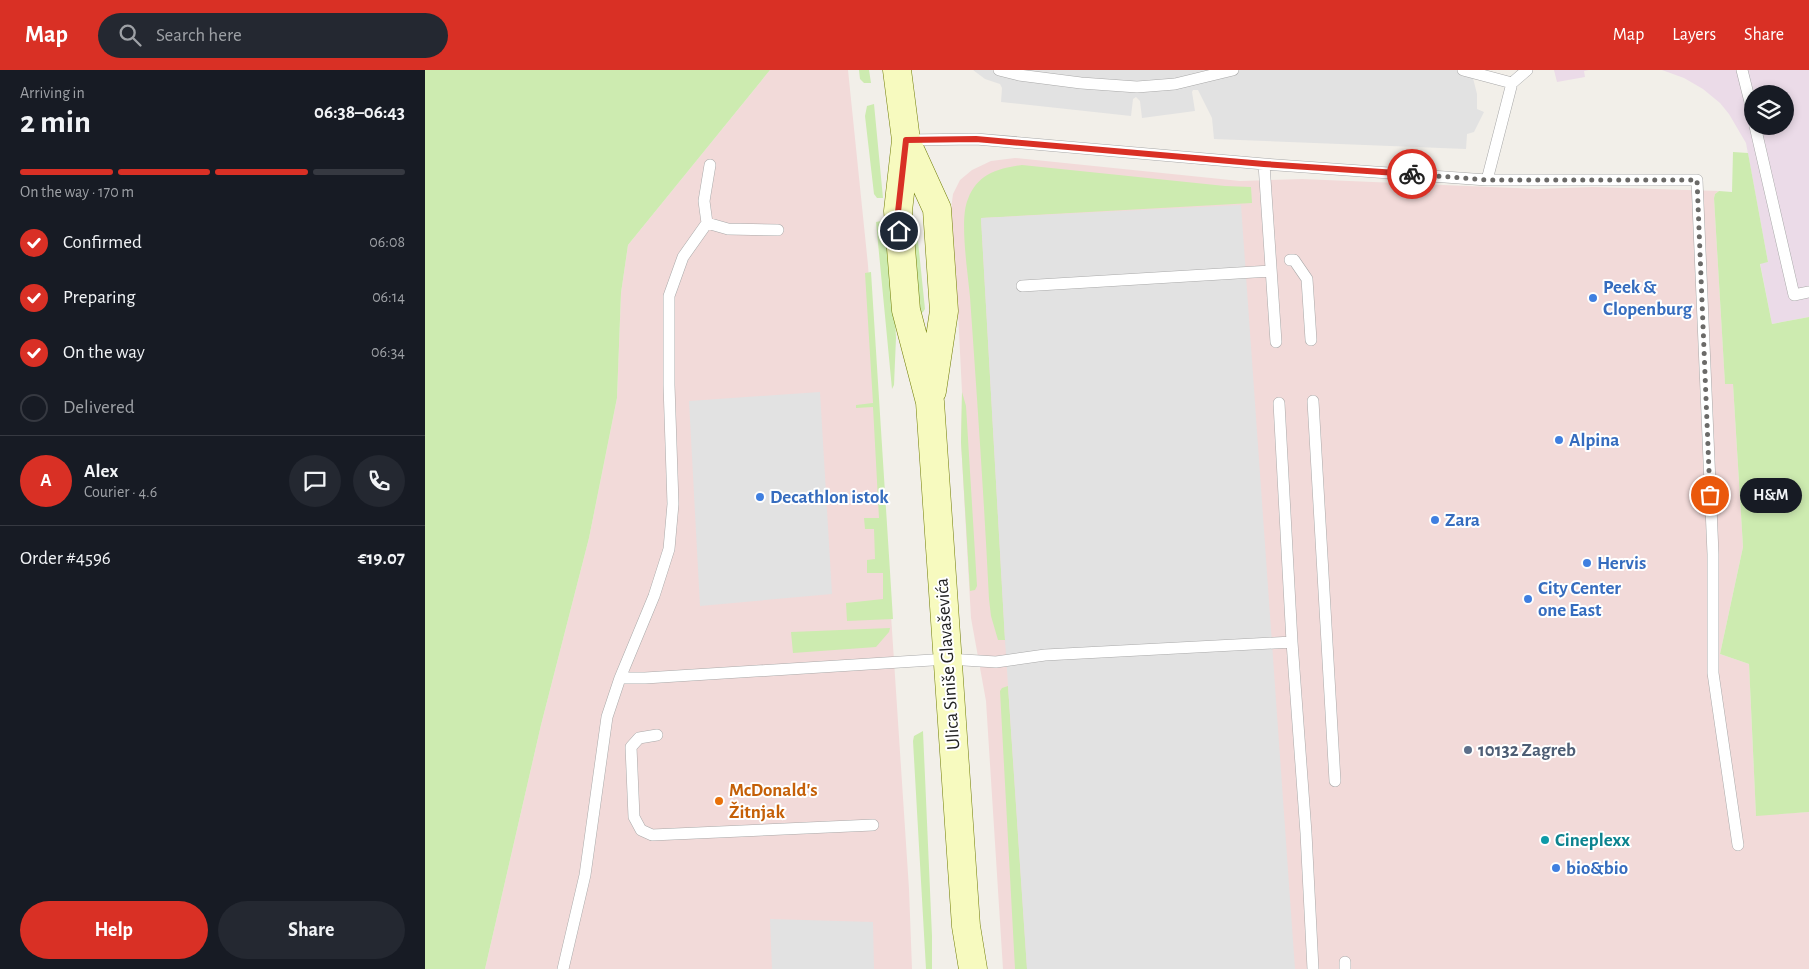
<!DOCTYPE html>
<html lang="en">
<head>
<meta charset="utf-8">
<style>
	:root { --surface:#171b24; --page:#242831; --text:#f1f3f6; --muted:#9ea1a6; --line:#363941; --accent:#d93025 }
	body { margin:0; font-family:"Alegreya Sans",sans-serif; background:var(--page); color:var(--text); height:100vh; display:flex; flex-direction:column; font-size:19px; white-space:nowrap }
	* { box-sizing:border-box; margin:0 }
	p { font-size:16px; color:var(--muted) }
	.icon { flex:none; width:28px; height:28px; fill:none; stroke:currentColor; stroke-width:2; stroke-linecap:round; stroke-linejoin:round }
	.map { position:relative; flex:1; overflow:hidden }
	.drawer { display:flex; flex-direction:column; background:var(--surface); width:425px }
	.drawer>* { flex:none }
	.buttons { position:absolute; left:1319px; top:15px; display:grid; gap:10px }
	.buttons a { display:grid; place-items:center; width:50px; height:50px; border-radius:50%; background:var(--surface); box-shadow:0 2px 8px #0003; font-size:25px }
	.pin { position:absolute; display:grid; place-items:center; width:42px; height:42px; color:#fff; margin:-21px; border:2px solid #fff; border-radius:50%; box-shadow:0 1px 5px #0007 }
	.courier { position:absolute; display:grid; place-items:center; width:50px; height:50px; margin:-25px; border:4px solid #d93025; border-radius:50%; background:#fff; color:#222; box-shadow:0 1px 6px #0007 }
	.bubble { position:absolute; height:35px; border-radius:18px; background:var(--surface); box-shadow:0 2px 8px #0003; font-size:16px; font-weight:700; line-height:35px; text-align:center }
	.head em { font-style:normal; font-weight:700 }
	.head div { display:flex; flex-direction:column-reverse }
	.head { display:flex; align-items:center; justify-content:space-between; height:85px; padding:0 20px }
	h1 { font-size:32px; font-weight:700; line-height:38px }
	.bar { display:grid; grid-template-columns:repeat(4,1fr); gap:8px 5px; align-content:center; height:60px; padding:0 20px }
	.bar i { height:6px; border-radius:4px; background:var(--line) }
	.bar .selected { background:var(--accent) }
	.bar p { grid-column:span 4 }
	.line { display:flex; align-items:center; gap:12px; padding:0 20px; border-top:1px solid var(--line) }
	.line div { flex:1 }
	.round { display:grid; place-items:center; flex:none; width:52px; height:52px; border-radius:26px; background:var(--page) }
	ol { padding:0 20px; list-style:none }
	li { display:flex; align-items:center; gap:15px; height:55px }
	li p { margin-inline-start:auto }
	li .icon { padding:5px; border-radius:50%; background:var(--accent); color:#fff; stroke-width:4 }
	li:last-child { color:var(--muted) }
	li i { width:28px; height:28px; border:2px solid var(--line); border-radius:50% }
	.action { display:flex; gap:10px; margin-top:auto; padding:10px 20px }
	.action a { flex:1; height:58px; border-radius:30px; background:var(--accent); color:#fff; font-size:20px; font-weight:700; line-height:58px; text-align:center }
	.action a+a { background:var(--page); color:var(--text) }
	header { display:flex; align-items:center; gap:30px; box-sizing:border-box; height:70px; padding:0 25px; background:var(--accent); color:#fff }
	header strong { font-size:24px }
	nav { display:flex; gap:28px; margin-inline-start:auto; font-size:18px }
	.search { width:350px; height:45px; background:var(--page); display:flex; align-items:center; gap:12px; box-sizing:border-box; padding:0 18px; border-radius:28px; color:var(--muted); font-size:19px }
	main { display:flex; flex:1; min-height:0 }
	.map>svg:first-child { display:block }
	.commercial { fill:#f2dad9 }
	.industrial { fill:#ebdbe8; fill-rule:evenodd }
	.grass { fill:#cdebb0 }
	.parking { fill:#e2e2e2 }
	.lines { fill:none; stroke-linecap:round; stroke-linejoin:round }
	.lane-casing { stroke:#a9a9a9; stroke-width:12 }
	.secondary-casing { stroke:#707d05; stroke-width:29 }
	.lane { stroke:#fff; stroke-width:11 }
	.secondary { stroke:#f7fabf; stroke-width:28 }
	.done { stroke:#6b6a68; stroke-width:5; stroke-dasharray:0 9 }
	.route { stroke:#d93025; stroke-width:6 }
	.shop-dot { fill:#3f7fe0; stroke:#fff; stroke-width:2 }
	.service-dot { fill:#5c6f8a; stroke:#fff; stroke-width:2 }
	.food-dot { fill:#e8710a; stroke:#fff; stroke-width:2 }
	.culture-dot { fill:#0f9aa8; stroke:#fff; stroke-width:2 }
	.labels { text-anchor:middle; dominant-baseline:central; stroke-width:4; stroke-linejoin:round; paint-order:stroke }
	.shop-label { font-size:19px; font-weight:bold; fill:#366cbe; stroke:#fff; text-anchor:start }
	.street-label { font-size:19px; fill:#222; stroke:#fff }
	.service-label { font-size:19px; font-weight:bold; fill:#4e5e75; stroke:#fff; text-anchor:start }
	.food-label { font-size:19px; font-weight:bold; fill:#c56008; stroke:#fff; text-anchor:start }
	.culture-label { font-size:19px; font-weight:bold; fill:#0d838f; stroke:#fff; text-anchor:start }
</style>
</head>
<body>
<header>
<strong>Map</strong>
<div class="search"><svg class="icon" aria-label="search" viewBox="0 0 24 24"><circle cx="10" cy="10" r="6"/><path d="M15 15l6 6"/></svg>Search here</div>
<nav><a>Map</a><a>Layers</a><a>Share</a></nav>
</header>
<main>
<section class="drawer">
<div class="head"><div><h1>2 min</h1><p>Arriving in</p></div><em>06:38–06:43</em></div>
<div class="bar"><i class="selected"></i><i class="selected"></i><i class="selected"></i><i></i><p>On the way · 170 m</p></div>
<ol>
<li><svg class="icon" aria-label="check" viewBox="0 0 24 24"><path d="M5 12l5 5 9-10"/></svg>Confirmed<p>06:08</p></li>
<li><svg class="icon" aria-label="check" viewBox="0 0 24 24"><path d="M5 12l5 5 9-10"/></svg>Preparing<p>06:14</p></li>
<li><svg class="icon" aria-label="check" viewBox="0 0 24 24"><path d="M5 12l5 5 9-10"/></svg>On the way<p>06:34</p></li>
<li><i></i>Delivered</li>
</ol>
<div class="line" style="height:90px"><b class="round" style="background:var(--accent);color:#fff">A</b><div><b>Alex</b><p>Courier · 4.6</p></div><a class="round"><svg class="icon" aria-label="chat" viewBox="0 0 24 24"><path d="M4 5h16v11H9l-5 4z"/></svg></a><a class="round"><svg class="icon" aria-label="phone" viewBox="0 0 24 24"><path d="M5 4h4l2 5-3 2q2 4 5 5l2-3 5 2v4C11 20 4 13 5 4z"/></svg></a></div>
<div class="line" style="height:65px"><div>Order #4596</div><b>€19.07</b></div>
<div class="action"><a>Help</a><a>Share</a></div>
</section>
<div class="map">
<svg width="1384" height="899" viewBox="0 0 1384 899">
	<rect width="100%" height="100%" fill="#f2efe9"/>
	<path class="commercial" d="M 345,0 L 423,0 L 443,195 L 484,819 L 487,899 L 60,899 L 116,655 L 164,468 L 192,328 L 196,223 L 203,175 Z
		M 590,88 L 815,111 L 877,109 L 1113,119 L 1167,117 L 1294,121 L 1290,124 L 1289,128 L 1300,313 L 1308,314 L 1318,477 L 1295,584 L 1324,594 L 1331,745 L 1384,742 L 1384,899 L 578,899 L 561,631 L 546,548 L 536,372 L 537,322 L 533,242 L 525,147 L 528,124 L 535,110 L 547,100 L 566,91 Z"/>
	<path class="industrial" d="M 1129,0 L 1164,0 L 1159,1 L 1160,7 L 1132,12 Z
		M 1237,0 L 1384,0 L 1384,247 L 1347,254 L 1335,193 L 1343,192 L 1321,73 L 1304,44 L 1295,33 L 1278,19 L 1259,8 ZM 1328,24 L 1360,24 L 1360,56 L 1328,56 Z"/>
	<path class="grass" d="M 0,0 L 345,0 L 203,175 L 196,223 L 192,328 L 164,468 L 116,655 L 60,899 L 0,899 Z
		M 434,0 L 444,0 L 446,13 L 439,13 L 435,9 Z
		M 449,34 L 458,128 L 452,128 L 449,124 L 440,46 L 442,36 Z
		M 1308,82 L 1323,83 L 1343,192 L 1335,194 L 1347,254 L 1384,247 L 1384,742 L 1331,746 L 1324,594 L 1295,584 L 1318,477 L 1308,314 L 1300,314 L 1289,128 L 1290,124 L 1294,121 L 1307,122 Z
		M 597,95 L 800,116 L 826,117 L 827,133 L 556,148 L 580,570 L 573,570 L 566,546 L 564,529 C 559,428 552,327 545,227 C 543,203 534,149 543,129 C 552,104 574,98 597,95 Z
		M 461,150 L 469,225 L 471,268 L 469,315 L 467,319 L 451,152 Z
		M 487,150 L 491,152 L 500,239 L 498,242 L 496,243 L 493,241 Z
		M 446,202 L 468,549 L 422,551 L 421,533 L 458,529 L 458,503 L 442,503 L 442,490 L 450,489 L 449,459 L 440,459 L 439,448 L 454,448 L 448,337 L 431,338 L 431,335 L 448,333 L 440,203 Z
		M 537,322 L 541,336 L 552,516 L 550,520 L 545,521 L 536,372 Z
		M 465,558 L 464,562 L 451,577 L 368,583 L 366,562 Z
		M 583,616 L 602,899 L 590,899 L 575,621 L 577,618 Z
		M 498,661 L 507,866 L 507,899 L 501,899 L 488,671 L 489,666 Z"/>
	<path class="parking" d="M 548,0 L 1046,0 L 1052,24 L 1052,39 L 1059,42 L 1049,62 L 1042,64 L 1041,79 L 789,69 L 787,48 L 773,20 L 768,20 L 767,22 L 770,41 L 717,48 L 715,31 L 711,27 L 708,29 L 706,46 L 576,32 L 577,18 L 575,14 L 560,9 Z
		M 816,135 L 870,899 L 602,899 L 580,570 L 556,148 Z
		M 395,322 L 407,524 L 275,536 L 264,331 Z
		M 345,849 L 448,852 L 449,899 L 347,899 Z"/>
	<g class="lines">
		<g class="lane-casing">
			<path id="lane" d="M 574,0 L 594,5 L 656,13 L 712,17 L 750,14 L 808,0
				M 1038,0 L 1087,13 L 1102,0
				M 1317,0 L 1328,44
				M 1330,56 L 1369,225 L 1384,222
				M 482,70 L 551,69 L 839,94 L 1062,110 L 1272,110 L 1288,484 L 1288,603 L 1313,775
				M 839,94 L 851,272
				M 1062,110 L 1087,13
				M 282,153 L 279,131 L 285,95
				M 865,190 L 869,190 L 882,209 L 886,270
				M 597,216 L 846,201
				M 888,331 L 910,711
				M 854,333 L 867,572 L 881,763 L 888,899
				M 195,608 L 220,608 L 523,589 L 571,592 L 620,585 L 867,572
				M 232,665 L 214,668 L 206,677 L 209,747 L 216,760 L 227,765 L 448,755
				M 920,892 L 920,899
				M 138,899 L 160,805 L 182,647 L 195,608 L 229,526 L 244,479 L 248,434 L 244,315 L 244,226 L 258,187 L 282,153 L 303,159 L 353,160"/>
		</g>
		<g class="secondary-casing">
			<path id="secondary" d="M 472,0 L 481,70 L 473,141 L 481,240 L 505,332 L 541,856 L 548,899
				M 481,71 L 512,139 L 519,241 L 507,321"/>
		</g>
		<use href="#lane" class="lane"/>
		<use href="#secondary" class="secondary"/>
	</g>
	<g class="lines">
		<path class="done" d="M 987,104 L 1062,110 L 1272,110 L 1285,425"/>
		<path class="route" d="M 474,161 L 473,142 L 481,70 L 551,69 L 839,94 L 987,104"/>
	</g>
	<g class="shop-dot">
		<circle cx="1168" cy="228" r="5"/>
		<circle cx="1134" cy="370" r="5"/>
		<circle cx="335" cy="427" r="5"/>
		<circle cx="1010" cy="450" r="5"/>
		<circle cx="1162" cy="493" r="5"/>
		<circle cx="1103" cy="529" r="5"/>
		<circle cx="1131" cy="798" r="5"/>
	</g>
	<circle class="service-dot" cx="1043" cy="680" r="5"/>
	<circle class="food-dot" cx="294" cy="731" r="5"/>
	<circle class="culture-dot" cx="1120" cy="770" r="5"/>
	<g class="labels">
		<g class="shop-label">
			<text x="1178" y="217">Peek &amp;<tspan x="1178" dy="22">Clopenburg</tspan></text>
			<text x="1144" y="370">Alpina</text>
			<text x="345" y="427">Decathlon istok</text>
			<text x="1020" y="450">Zara</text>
			<text x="1172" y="493">Hervis</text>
			<text x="1113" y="518">City Center<tspan x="1113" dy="22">one East</tspan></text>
			<text x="1141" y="798">bio&amp;bio</text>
		</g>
		<g class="street-label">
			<text transform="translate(523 594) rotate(-94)">Ulica Siniše Glavaševića</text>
		</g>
		<g class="service-label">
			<text x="1053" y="680">10132 Zagreb</text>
		</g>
		<g class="food-label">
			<text x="304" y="720">McDonald's<tspan x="304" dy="22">Žitnjak</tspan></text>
		</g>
		<g class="culture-label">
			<text x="1130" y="770">Cineplexx</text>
		</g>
	</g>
</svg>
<div class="buttons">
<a><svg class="icon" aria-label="layers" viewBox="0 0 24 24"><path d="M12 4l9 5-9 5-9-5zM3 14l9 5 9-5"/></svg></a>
</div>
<div class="pin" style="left:1285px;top:425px;background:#ea580c"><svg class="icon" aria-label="bag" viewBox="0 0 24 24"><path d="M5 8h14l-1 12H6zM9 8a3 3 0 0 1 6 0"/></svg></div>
<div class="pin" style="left:474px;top:161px;background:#1f2937"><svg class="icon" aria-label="home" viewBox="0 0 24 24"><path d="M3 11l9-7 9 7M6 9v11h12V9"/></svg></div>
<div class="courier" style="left:987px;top:104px"><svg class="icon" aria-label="bike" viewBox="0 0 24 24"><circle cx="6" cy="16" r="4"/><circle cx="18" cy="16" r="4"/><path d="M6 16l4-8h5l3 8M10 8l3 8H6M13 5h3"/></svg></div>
<div class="bubble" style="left:1315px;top:408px;width:62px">H&amp;M</div>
</div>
</main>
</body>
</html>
